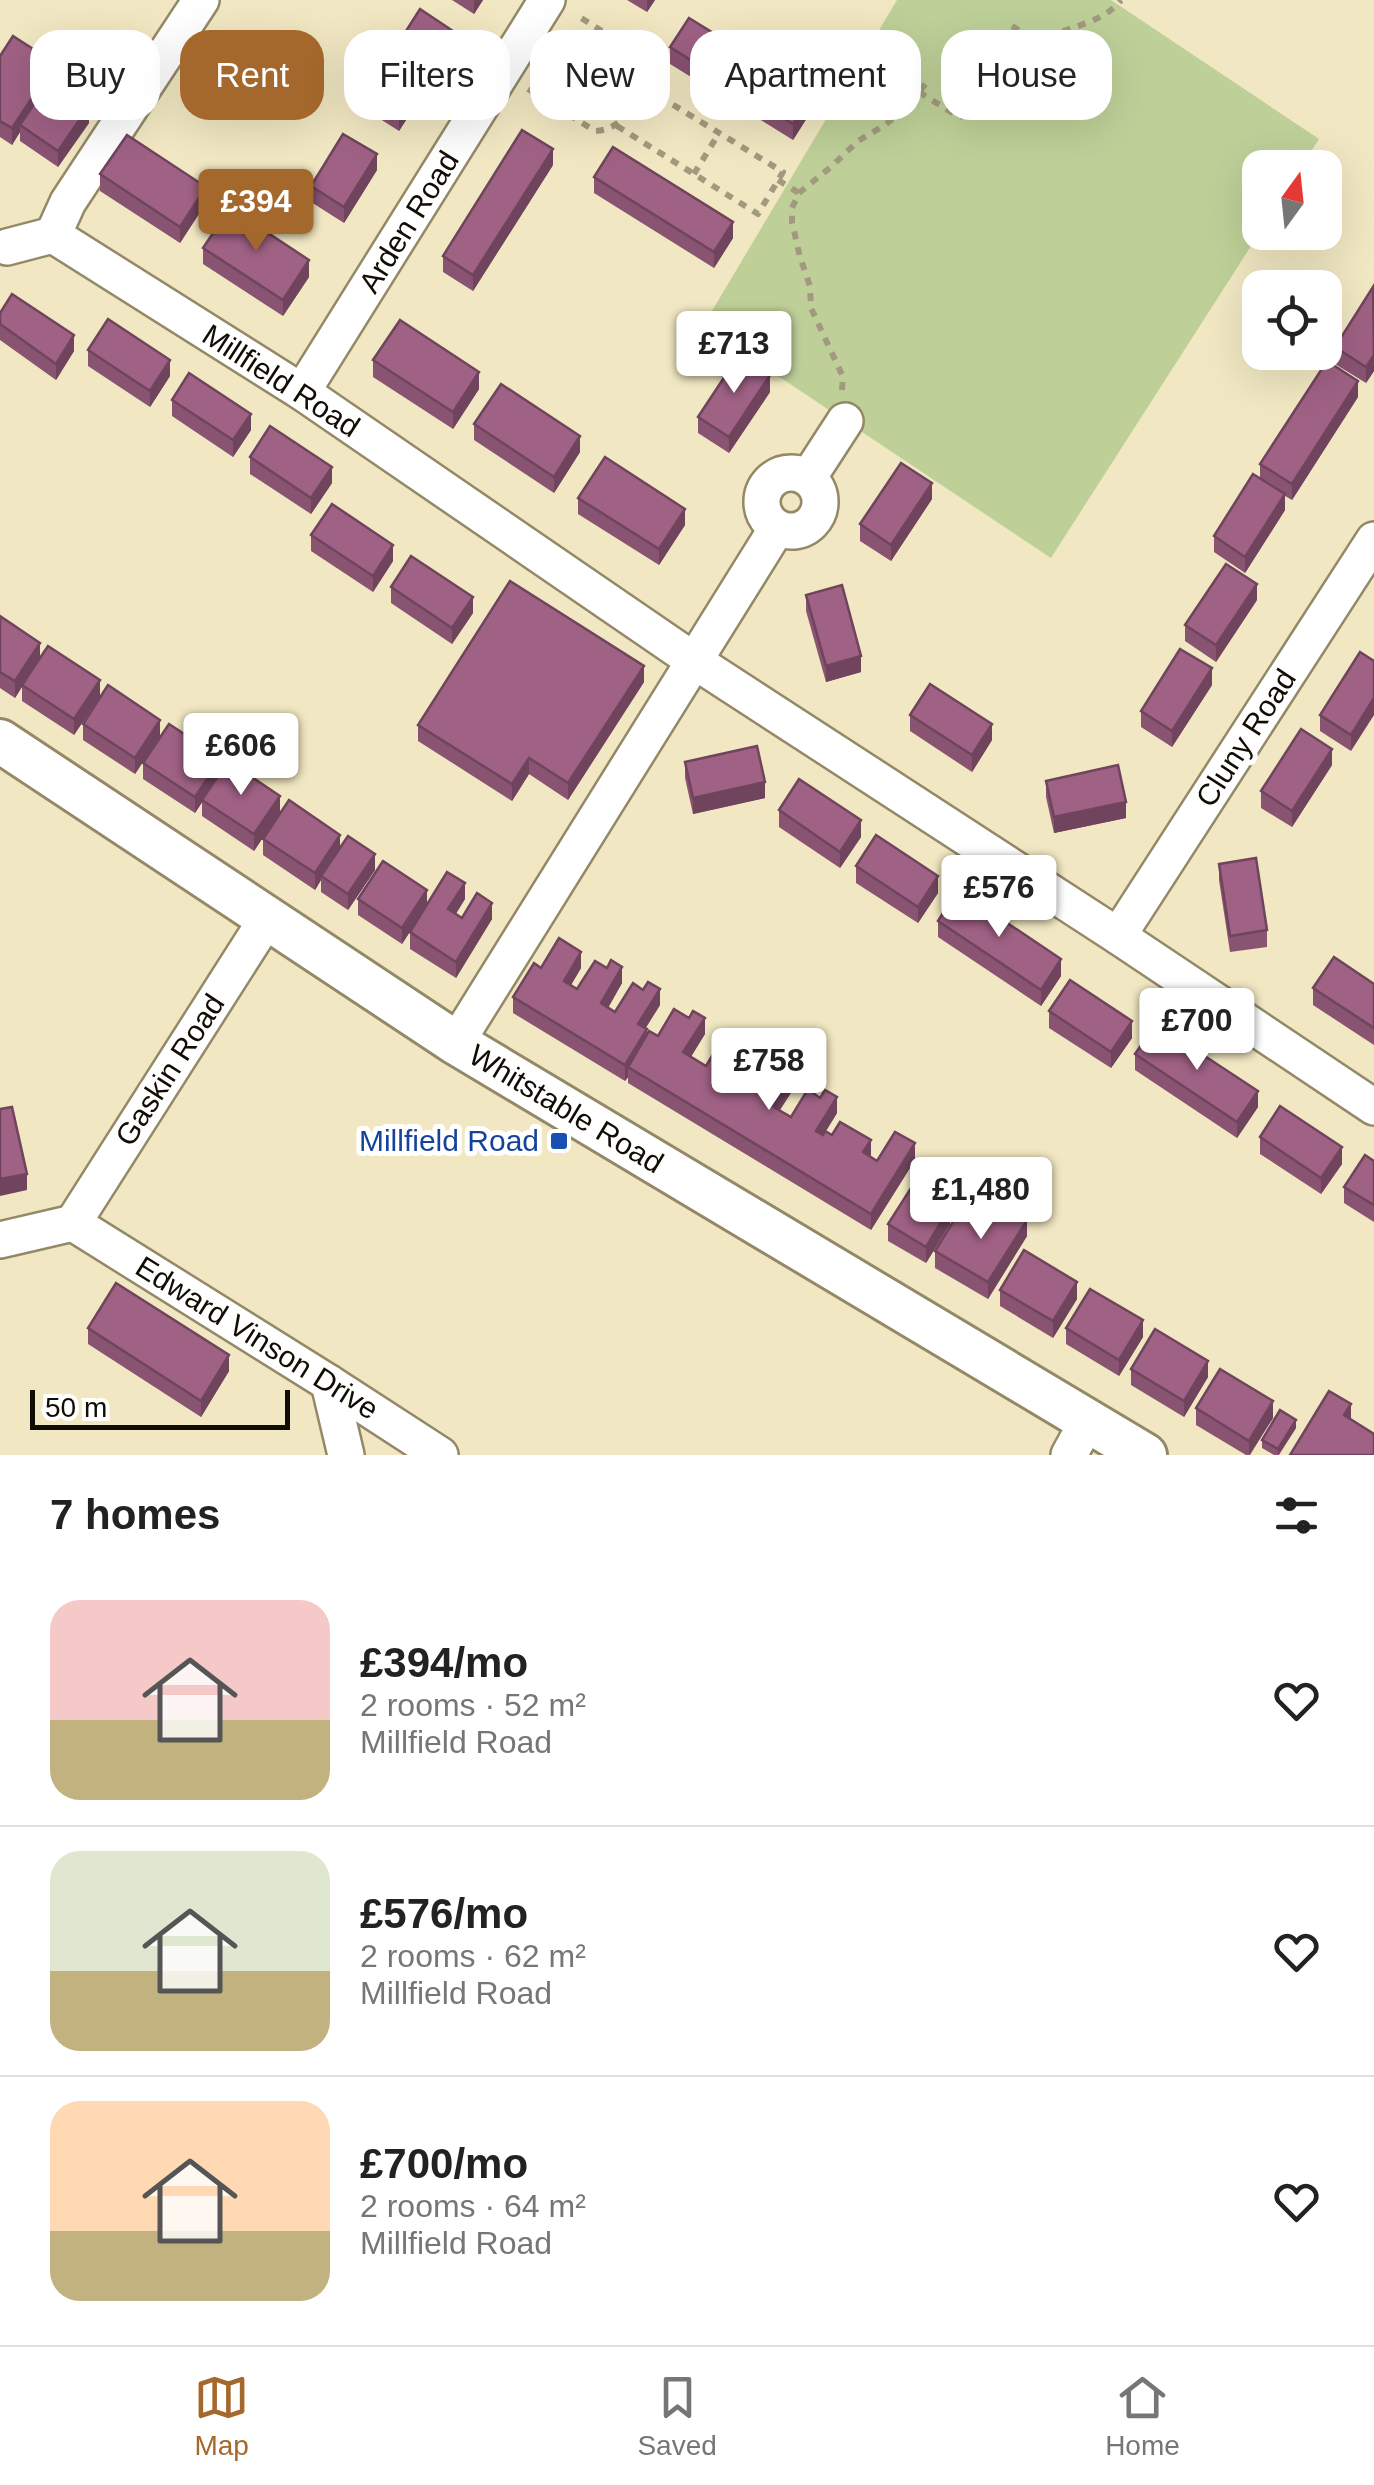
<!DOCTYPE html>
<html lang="en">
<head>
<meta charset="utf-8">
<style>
	body { margin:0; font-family:Helvetica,sans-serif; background:#f6f6f6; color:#222; height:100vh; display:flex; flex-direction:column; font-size:38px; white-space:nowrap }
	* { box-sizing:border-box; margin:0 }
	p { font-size:32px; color:#767676 }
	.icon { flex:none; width:55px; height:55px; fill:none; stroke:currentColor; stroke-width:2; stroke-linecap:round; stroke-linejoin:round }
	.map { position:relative; height:1455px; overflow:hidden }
	.drawer { display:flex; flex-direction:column; background:#fff; flex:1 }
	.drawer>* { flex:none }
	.guide { position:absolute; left:30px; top:30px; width:1315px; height:90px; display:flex; gap:20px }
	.needle { width:65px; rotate:15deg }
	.controls { position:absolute; left:1242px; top:150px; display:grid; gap:20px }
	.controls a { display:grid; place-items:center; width:100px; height:100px; border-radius:20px; background:#fff; box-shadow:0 10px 40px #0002; font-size:50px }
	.scale { position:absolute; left:30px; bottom:25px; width:260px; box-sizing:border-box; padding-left:10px; border:5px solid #110d03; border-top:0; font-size:28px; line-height:35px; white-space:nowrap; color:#110d03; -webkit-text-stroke:8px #fff; paint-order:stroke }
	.price { position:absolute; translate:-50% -85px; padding:0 22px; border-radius:10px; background:#fff; color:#222; font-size:32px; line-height:65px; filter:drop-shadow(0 2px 5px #0008) }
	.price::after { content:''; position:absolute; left:50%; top:60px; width:30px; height:22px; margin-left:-15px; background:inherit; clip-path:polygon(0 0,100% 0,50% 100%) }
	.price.current { background:#a4672c; color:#fff }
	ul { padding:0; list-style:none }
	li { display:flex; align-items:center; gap:30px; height:250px; padding:0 50px }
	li+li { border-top:2px solid #e0e0e0 }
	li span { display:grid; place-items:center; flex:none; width:280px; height:200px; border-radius:30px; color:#555 }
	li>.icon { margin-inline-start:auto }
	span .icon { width:120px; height:120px; fill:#fffc; stroke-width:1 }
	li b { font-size:42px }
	h2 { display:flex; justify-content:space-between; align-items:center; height:120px; padding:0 50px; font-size:42px }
	.tag { padding:0 35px; border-radius:30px; background:#fff; box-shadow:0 10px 40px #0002; font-size:35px; line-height:90px }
	.tag.current { background:#a4672c; color:#fff }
	.tab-bar { display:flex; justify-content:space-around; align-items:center; height:140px; border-top:2px solid #e0e0e0; background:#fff; font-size:28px; color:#767676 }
	.tab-bar a { display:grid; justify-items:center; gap:5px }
	.tab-bar .current { color:#a4672c }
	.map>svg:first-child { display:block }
</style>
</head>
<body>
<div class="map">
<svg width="1374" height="1455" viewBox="0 0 1374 1455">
	<rect width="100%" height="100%" fill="#f1e7c2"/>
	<path fill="#bed098" d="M897 0H1111L1319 139 1301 167 1260 168V232L1051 558 703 326Z"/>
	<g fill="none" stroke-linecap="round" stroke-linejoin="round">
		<defs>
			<g id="minor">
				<path d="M53 235 68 202 201 0"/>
				<path d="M7 247 53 235 302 392 693 660 1118 936 1374 1107"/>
				<path d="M302 392 547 0"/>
				<circle cx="791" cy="502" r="29"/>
				<path d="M808 478 845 421"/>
				<path d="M1118 936 1374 540"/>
				<path d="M456 1043 777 528"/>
				<path d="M73 1223 329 1383 440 1455"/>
				<path d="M73 1223 268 917"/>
				<path d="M0 1240 73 1223"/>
				<path d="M329 1383 346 1455"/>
				<path d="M1069 1455 1087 1422"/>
			</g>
			<path id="major" d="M0 741 456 1043 1145 1455"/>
		</defs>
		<use href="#minor" stroke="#938967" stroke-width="40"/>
		<use href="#major" stroke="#938967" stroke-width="48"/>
		<g stroke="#a29a7e" stroke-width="6" stroke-dasharray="8 8" stroke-linecap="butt">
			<path d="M1012 26 1038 42"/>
			<path d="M528 89 595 131C622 130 631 107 644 87L642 69 635 52 575 14"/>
			<path d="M919 92 959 117C986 109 1024 81 1040 58L1038 42C1065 26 1100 26 1121 0"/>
			<path d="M614 95 631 106"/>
			<path d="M617 126 758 214 783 172 644 87"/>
			<path d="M694 174 719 133"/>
			<path d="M778 180 799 193"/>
			<path d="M842 390 843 377 811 308 810 286 800 257 792 222V208L799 193 832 166 858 141 885 125 908 106 930 78"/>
		</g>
		<use href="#minor" stroke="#fff" stroke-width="35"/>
		<use href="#major" stroke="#fff" stroke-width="42"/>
	</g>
	<g fill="#895372">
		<path d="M452 0H483L474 14Z"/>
		<path d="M627 0H655L647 12Z"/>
		<path d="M453 47 399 131 366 110V94Z"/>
		<path d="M670 47 812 110 793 140 670 64Z"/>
		<path d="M0 56 55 79 53 82 89 123 58 167 20 141V132L12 145 0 137Z"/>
		<path d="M553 165 473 291 443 272V256Z"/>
		<path d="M377 170 344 223 311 202V186Z"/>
		<path d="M100 174 206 203 180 243 100 191Z"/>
		<path d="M594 177 733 238 714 268 594 193Z"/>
		<path d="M203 248 309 277 283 316 203 264Z"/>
		<path d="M1374 287V371L1366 383 1335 364V347Z"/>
		<path d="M0 313 74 351 56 380 0 340Z"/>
		<path d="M88 350 170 376 150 407 88 366Z"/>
		<path d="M373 360 479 389 453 429 373 377Z"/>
		<path d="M770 392 729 453 698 433V417Z"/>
		<path d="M1358 397 1292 500 1285 496V510L1245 573 1214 552V536L1260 479V464Z"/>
		<path d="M172 400 251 430 233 457 172 416Z"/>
		<path d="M474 424 580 452 554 493 474 440Z"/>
		<path d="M250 457 332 483 311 514 250 474Z"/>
		<path d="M578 498 685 525 659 565 578 514Z"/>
		<path d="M932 499 891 561 860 541V524Z"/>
		<path d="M311 535 393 561 373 592 311 551Z"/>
		<path d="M391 587 473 613 452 644 391 603Z"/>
		<path d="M806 595 861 672 826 682 806 611Z"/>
		<path d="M1257 600 1216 662 1185 641V625Z"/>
		<path d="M0 616 40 658 100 696 74 735 22 701V686L15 698 0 688Z"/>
		<path d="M1360 652 1351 751 1320 731V715Z"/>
		<path d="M644 682 568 800 529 774 512 801 418 741V725Z"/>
		<path d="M1212 685 1172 747 1141 727V711Z"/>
		<path d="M910 715 992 740 972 772 910 731Z"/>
		<path d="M83 724 160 736 135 774 83 740Z"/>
		<path d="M685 762 765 798 693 814 685 778Z"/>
		<path d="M143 763 221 772 280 812 254 851 202 816V802L195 813 143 779Z"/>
		<path d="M1332 765 1292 827 1261 808V791Z"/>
		<path d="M1046 781 1126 818 1054 833 1046 797Z"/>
		<path d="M779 810 861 837 840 868 779 827Z"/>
		<path d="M263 839 340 847 375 870 348 910 321 892V880L315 890 263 855Z"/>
		<path d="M1219 864 1267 930V947L1230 952 1219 880Z"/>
		<path d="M856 866 938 893 918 923 856 883Z"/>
		<path d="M358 899 427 905 465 899 456 914 462 918 492 919 456 978 410 949V932L417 920 402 944 358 915Z"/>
		<path d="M938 921 1061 976 1041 1006 938 937Z"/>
		<path d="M541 968H581L571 985 577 989 622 983 608 1008 615 1012 660 1005 645 1029 647 1035 705 1034 691 1057 706 1066 749 1061 735 1084 748 1091 794 1088 780 1110 791 1117 837 1113 826 1131 877 1161 915 1160 871 1230 628 1083V1077L625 1081 513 1013V997Z"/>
		<path d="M1374 984V1045L1313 1005V988Z"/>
		<path d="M1049 1011 1132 1038 1111 1068 1049 1028Z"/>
		<path d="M1135 1054 1258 1107 1237 1138 1135 1070Z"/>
		<path d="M1260 1137 1342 1164 1321 1194 1260 1154Z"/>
		<path d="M1374 1161V1222L1344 1203V1187Z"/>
		<path d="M888 1224H950L926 1263 888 1241Z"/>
		<path d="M986 1228 1027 1236 988 1299 935 1268V1251Z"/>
		<path d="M1000 1290 1077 1299 1053 1338 1000 1306Z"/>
		<path d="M88 1328 229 1371 201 1417 88 1344Z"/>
		<path d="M1066 1328 1143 1337 1119 1376 1066 1344Z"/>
		<path d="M1131 1369 1208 1377 1184 1417 1131 1385Z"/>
		<path d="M1196 1408 1273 1418 1250 1455H1246L1196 1425Z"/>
		<path d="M1296 1428 1279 1455H1274L1262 1448V1440Z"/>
	</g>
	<g fill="#6f445c">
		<path d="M474 0H483L474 14Z"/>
		<path d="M647 0H655L647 12Z"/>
		<path d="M453 31V47L399 131V115Z"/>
		<path d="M55 63V79L23 127 20 125V132L12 145V128Z"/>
		<path d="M812 94V110L793 140V124Z"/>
		<path d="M89 106V123L58 167V151Z"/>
		<path d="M553 149V165L473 291V275Z"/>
		<path d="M377 154V170L344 223V207Z"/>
		<path d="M206 187V203L180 243V227Z"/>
		<path d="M733 222V238L714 268V252Z"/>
		<path d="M309 260V277L283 316V300Z"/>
		<path d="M74 335V351L56 380V364Z"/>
		<path d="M1374 355V371L1366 383V367Z"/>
		<path d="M170 360V376L150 407V391Z"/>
		<path d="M479 372V389L453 429V412Z"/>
		<path d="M770 375V392L729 453V437Z"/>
		<path d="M1358 381V397L1292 500V484Z"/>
		<path d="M251 414V430L233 457V440Z"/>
		<path d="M580 436V452L554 493V477Z"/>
		<path d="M332 467V483L311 514V498Z"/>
		<path d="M932 483V499L891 561V545Z"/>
		<path d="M1285 494V510L1245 573V557Z"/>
		<path d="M685 509V525L659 565V549Z"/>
		<path d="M393 545V561L373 592V576Z"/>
		<path d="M1257 584V600L1216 662V645Z"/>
		<path d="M473 597V613L452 644V628Z"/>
		<path d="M40 643V659L15 698V681Z"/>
		<path d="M861 656V672L826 682V666Z"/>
		<path d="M644 666V682L568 800V783Z"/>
		<path d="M1212 668V685L1172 747V731Z"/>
		<path d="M100 680V696L74 735V719Z"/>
		<path d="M1374 698V715L1351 751V735Z"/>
		<path d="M160 720V736L135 774V758Z"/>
		<path d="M992 724V740L972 772V755Z"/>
		<path d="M1332 749V765L1292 827V811Z"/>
		<path d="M221 758V774L195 813V797Z"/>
		<path d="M529 758V774L512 801V784Z"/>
		<path d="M765 782V798L693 814V798Z"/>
		<path d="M280 796V812L254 851V834Z"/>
		<path d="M1126 802V818L1054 833V817Z"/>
		<path d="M861 820V837L840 868V852Z"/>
		<path d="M340 835V851L321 876V880L315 890V873Z"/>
		<path d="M375 854V870L348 910V894Z"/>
		<path d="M938 876V893L918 923V907Z"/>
		<path d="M465 883V899L448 925V909Z"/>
		<path d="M427 890V906L402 944V928Z"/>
		<path d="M492 903V919L456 978V962Z"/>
		<path d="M581 952V968L564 997V981Z"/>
		<path d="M1061 959V976L1041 1006V990Z"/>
		<path d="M622 967V983L601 1020V1003Z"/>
		<path d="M660 989V1005L638 1040V1024Z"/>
		<path d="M705 1018V1034L683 1069V1052Z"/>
		<path d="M1132 1021V1038L1111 1068V1052Z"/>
		<path d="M647 1029V1046L628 1067V1077L625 1081V1065Z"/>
		<path d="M749 1044V1061L728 1096V1079Z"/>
		<path d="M794 1071V1088L772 1122V1106Z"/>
		<path d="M1258 1091V1107L1237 1138V1122Z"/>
		<path d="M837 1097V1113L816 1147V1131Z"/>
		<path d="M871 1140V1156L863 1152Z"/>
		<path d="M915 1143V1160L871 1230V1214Z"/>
		<path d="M1342 1147V1164L1321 1194V1178Z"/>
		<path d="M27 1174V1190L0 1196V1179Z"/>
		<path d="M950 1207V1224L926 1263V1247Z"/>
		<path d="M1027 1220V1236L988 1299V1282Z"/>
		<path d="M1077 1282V1299L1053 1338V1321Z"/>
		<path d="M1143 1320V1337L1119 1376V1360Z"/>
		<path d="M229 1355V1371L201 1417V1401Z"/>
		<path d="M1208 1361V1377L1184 1417V1401Z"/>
		<path d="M1273 1401V1418L1249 1455V1441Z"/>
		<path d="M1351 1404V1420L1344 1415Z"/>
		<path d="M1296 1420V1428L1278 1455V1449Z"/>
	</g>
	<g fill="#9f6184" stroke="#6f445c" stroke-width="2.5">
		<path d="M420 9 453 31 399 115 366 94Z"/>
		<path d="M689 18 812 94 793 124 670 47Z"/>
		<path d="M13 36 55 63 12 128 0 121V56Z"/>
		<path d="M50 80 89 106 58 151 20 125Z"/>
		<path d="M522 130 553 149 473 275 443 256Z"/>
		<path d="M343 134 377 154 344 207 311 186Z"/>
		<path d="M127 135 206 187 180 227 100 174Z"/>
		<path d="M613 147 733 222 714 252 594 177Z"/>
		<path d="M230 208 309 260 283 300 203 248Z"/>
		<path d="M1373 287 1374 355 1366 367 1335 347Z"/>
		<path d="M12 294 74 335 56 364 0 324V313Z"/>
		<path d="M108 319 170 360 150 391 88 350Z"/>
		<path d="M400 320 479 372 453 412 373 360Z"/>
		<path d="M739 355 770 375 729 437 698 417Z"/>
		<path d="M1327 361 1358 381 1292 484 1260 464Z"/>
		<path d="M189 373 251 414 233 440 172 400Z"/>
		<path d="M501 384 580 436 554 477 474 424Z"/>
		<path d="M270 426 332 467 311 498 250 457Z"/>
		<path d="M605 457 685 509 659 549 578 498Z"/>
		<path d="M901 463 932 483 891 545 860 524Z"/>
		<path d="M1253 474 1285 494 1245 557 1214 536Z"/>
		<path d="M332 504 393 545 373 576 311 535Z"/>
		<path d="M411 556 473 597 452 628 391 587Z"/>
		<path d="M1226 564 1257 584 1216 645 1185 625Z"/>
		<path d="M510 581 644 666 568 783 529 758 512 784 418 725Z"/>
		<path d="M842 585 861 656 826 666 806 595Z"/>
		<path d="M0 616 40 643 15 681 0 672Z"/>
		<path d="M48 646 100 680 74 719 22 685Z"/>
		<path d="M1180 649 1212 668 1172 731 1141 711Z"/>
		<path d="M1360 652 1374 661V698L1351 735 1320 715Z"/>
		<path d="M930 684 992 724 972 755 910 715Z"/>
		<path d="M108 685 160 720 135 758 83 724Z"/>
		<path d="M169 724 221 758 195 797 143 763Z"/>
		<path d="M1301 729 1332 749 1292 811 1261 791Z"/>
		<path d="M757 746 765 782 693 798 685 762Z"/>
		<path d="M228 761 280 796 254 834 202 800Z"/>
		<path d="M1118 765 1126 802 1054 817 1046 781Z"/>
		<path d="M799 779 861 820 840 852 779 810Z"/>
		<path d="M289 800 340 835 315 873 263 839Z"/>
		<path d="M876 835 938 876 918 907 856 866Z"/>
		<path d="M348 836 375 854 348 894 321 876Z"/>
		<path d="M1256 858 1267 930 1230 936 1219 864Z"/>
		<path d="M383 861 427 890 402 928 358 899Z"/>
		<path d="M447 872 465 883 448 909 462 918 477 893 492 903 456 962 410 932Z"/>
		<path d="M958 890 1061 959 1041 990 938 921Z"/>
		<path d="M559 938 581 952 564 981 577 989 595 961 607 968 611 960 622 967 601 1003 615 1012 633 983 643 990 648 982 660 989 638 1024 647 1029 625 1065 513 997 534 963 541 968Z"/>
		<path d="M1334 957 1374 984V1028L1313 988Z"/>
		<path d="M1070 980 1132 1021 1111 1052 1049 1011Z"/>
		<path d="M674 1009 689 1018 693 1011 705 1018 683 1052 706 1066 723 1038 733 1044 737 1037 749 1044 728 1079 748 1091 764 1064 777 1072 782 1065 794 1071 772 1106 791 1117 808 1089 820 1098 825 1090 837 1097 816 1131 823 1135 825 1131 832 1135 840 1122 871 1140 863 1152 877 1161 895 1132 915 1143 871 1214 628 1067 649 1031 658 1036Z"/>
		<path d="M1156 1024 1258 1091 1237 1122 1135 1054Z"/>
		<path d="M1280 1106 1342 1147 1321 1178 1260 1137Z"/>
		<path d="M12 1107 27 1174 0 1179V1109Z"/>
		<path d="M1365 1155 1374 1161V1205L1344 1187Z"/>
		<path d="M913 1185 950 1207 926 1247 888 1224Z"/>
		<path d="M1001 1204 1027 1220 988 1282 935 1251 959 1212 986 1228Z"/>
		<path d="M1024 1250 1077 1282 1053 1321 1000 1290Z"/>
		<path d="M116 1283 229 1355 201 1401 88 1328Z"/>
		<path d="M1090 1289 1143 1320 1119 1360 1066 1328Z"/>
		<path d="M1155 1329 1208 1361 1184 1401 1131 1369Z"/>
		<path d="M1220 1369 1273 1401 1249 1441 1196 1408Z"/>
		<path d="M1329 1391 1351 1404 1344 1415 1374 1434V1455H1290Z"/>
		<path d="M1280 1410 1296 1420 1278 1449 1262 1440Z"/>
	</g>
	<rect fill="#1a4fb4" stroke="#fff" stroke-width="4" x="549" y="1131" width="20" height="20" rx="5"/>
	<g text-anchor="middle" stroke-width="10" stroke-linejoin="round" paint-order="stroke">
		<g font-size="30" fill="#110d03" stroke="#fff">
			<text transform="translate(409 222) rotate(-58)" y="10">Arden Road</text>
			<text transform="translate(281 381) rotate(33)" y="10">Millfield Road</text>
			<text transform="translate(1246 738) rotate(-57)" y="10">Cluny Road</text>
			<text transform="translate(170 1070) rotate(-57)" y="10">Gaskin Road</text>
			<text transform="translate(566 1109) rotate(31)" y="10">Whitstable Road</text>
			<text transform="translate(257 1338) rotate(32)" y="10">Edward Vinson Drive</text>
		</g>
		<g font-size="30" fill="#164399" stroke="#fff" text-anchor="end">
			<text x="539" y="1151">Millfield Road</text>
		</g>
	</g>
</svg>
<div class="controls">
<a><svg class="needle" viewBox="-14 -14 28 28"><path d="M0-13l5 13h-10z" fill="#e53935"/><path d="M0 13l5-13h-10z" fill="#767676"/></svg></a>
<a><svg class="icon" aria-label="locate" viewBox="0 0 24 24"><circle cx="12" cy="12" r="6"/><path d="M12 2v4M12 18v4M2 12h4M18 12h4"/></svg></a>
</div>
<div class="scale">50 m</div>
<b class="price current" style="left:256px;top:254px">£394</b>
<b class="price" style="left:734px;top:396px">£713</b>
<b class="price" style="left:241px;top:798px">£606</b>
<b class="price" style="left:999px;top:940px">£576</b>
<b class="price" style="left:1197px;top:1073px">£700</b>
<b class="price" style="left:769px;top:1113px">£758</b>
<b class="price" style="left:981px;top:1242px">£1,480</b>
<div class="guide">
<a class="tag">Buy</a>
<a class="tag current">Rent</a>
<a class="tag">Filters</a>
<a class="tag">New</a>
<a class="tag">Apartment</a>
<a class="tag">House</a>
</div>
</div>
<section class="drawer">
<h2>7 homes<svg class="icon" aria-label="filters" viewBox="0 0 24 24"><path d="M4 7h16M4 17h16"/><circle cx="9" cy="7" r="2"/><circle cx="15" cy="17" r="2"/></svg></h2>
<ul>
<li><span style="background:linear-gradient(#f6c9c9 60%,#c2b280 0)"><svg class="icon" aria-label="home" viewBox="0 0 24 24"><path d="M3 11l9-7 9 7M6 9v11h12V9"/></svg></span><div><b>£394/mo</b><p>2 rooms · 52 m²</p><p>Millfield Road</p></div><svg class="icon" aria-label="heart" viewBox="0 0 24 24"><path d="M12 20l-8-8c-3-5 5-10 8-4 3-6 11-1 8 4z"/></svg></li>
<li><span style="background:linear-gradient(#dfe7d0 60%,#c2b280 0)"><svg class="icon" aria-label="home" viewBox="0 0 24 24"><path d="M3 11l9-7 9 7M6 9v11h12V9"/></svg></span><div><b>£576/mo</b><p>2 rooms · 62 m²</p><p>Millfield Road</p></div><svg class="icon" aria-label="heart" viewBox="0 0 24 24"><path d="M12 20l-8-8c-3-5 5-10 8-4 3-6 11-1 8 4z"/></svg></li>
<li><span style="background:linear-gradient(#ffd9b3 65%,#c2b280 0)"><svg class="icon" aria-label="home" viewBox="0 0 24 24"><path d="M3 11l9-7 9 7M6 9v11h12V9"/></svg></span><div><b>£700/mo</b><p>2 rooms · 64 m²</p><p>Millfield Road</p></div><svg class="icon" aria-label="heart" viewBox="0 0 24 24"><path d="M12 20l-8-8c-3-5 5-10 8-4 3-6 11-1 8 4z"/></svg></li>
</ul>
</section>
<nav class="tab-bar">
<a class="current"><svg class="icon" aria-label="map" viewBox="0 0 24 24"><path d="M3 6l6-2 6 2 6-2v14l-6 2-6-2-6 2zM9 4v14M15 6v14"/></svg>Map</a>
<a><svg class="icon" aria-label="saved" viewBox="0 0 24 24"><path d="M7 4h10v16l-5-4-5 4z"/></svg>Saved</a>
<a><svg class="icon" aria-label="home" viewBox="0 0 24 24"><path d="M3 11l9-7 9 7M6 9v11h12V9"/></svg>Home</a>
</nav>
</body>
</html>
